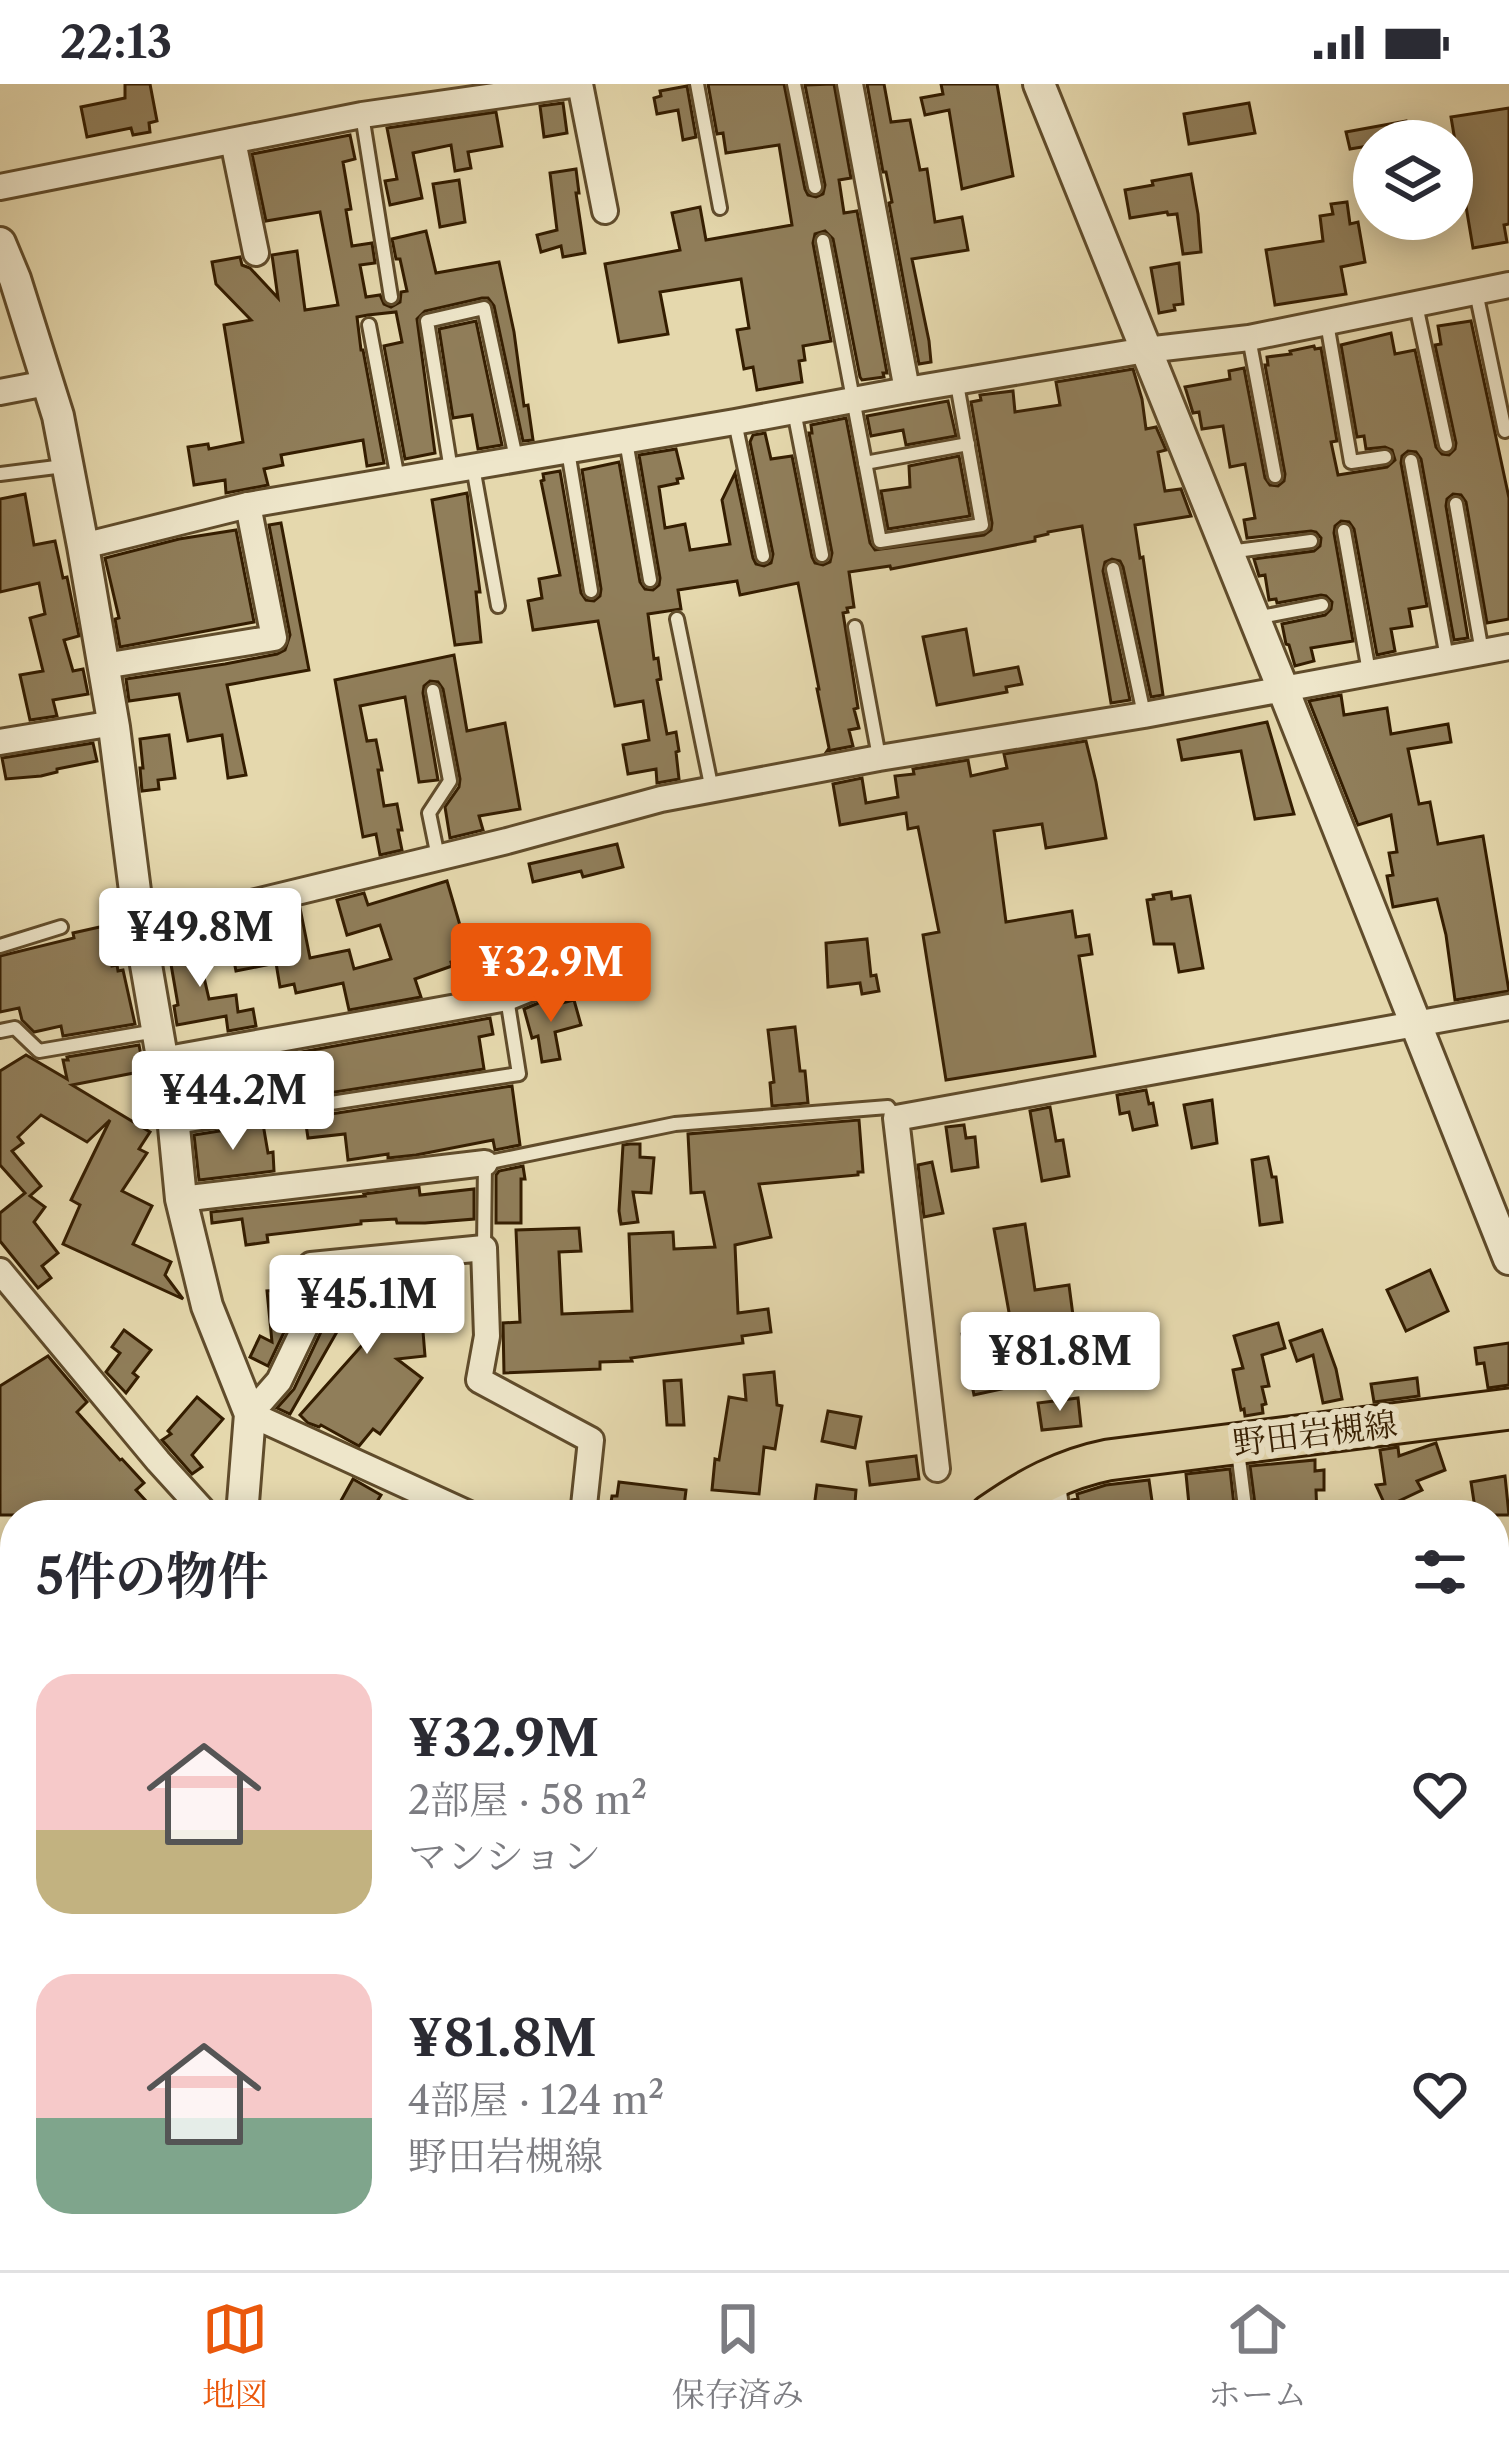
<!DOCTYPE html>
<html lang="ja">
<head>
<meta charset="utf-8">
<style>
	body { margin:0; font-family:"Libre Caslon Text","Noto Serif JP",serif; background:#f7f7f7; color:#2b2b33; height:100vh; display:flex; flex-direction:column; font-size:45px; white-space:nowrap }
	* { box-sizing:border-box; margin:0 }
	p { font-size:39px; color:#7c7c81 }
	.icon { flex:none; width:66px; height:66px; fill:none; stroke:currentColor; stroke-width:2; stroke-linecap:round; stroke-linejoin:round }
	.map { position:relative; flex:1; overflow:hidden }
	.sheet { position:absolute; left:0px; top:1416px; width:1509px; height:771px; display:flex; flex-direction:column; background:#fff; border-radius:48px 48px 0 0; box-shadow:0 6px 30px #0003 }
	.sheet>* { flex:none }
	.buttons { position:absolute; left:1353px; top:36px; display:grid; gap:24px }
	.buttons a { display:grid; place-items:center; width:120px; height:120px; border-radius:50%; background:#fff; box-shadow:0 6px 30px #0003; font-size:60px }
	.price { position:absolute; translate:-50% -102px; padding:0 27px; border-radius:12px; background:#fff; color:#222; font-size:39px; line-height:78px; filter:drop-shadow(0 3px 6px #0008) }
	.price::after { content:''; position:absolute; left:50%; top:72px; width:36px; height:27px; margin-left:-18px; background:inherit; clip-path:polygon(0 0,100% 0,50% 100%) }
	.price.current { background:#ea580c; color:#fff }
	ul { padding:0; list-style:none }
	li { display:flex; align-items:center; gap:36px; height:300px; padding:0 36px }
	li span { display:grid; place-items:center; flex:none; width:336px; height:240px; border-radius:36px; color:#555 }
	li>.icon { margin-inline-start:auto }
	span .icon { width:144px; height:144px; fill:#fffc; stroke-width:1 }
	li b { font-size:51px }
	h2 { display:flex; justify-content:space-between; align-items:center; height:144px; padding:0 36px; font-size:51px }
	.status { display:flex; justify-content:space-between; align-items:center; height:84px; padding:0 60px; background:#fff; direction:ltr }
	.status svg { height:33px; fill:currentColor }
	.dock { display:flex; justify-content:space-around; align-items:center; height:168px; border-top:3px solid #e1e1e2; background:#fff; font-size:33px; color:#7c7c81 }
	.dock a { display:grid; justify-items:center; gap:6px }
	.dock .current { color:#ea580c }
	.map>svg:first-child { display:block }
</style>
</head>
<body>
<div class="status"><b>22:13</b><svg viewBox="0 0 49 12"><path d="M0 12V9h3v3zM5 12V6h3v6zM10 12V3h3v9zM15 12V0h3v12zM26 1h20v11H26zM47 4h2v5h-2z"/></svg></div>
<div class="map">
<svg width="1509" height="2186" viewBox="0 0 1509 2186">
	<rect width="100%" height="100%" fill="#e5d8ad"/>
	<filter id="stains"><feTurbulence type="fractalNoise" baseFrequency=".00167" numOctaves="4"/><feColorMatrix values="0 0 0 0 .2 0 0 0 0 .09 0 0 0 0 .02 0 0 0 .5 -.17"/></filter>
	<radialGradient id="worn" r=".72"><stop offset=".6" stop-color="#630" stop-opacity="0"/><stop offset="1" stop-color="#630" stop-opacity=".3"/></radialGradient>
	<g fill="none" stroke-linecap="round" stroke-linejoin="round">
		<g stroke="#7a6744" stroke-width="6">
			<path d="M0 1488 15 1503"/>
			<path d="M748 2172 765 2186"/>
		</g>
	</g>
	<g fill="#907e5a" stroke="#341d00" stroke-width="3">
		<path d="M125 0H150L157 37 149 39 150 48 133 51 131 44 87 53 81 23 125 14Z"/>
		<path d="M708 0H784L805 105 808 111 816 113 823 110 825 101 805 1 834 0 851 94 839 96 844 129 857 127 887 289H883L884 293 862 296 860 293 833 155 825 147 815 150 813 159 831 257 803 262 805 276 799 277 802 298 757 306 753 283 744 285 737 246 749 244 741 195 660 208 668 250 619 258 605 180 680 166 672 129 700 123 706 156 792 141 779 61 726 69 723 49 717 50Z"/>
		<path d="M867 0H884L891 38 910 36 920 86 927 85 935 138 962 133 968 166 912 175 929 257 931 278 919 280 889 119 892 118 886 88H883Z"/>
		<path d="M941 0H997L1013 92 962 105 949 26 925 31 921 14 943 10Z"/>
		<path d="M687 2 696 53 683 56 678 26 657 30 654 14 661 12 660 7Z"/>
		<path d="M563 19 567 49 544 53 540 22Z"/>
		<path d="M1249 19 1255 49 1189 60 1184 30Z"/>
		<path d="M1509 24V140L1504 141 1507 158 1473 164 1451 33Z"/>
		<path d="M496 28 502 62 468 68 471 84 455 87 451 61 413 69 422 114 390 121 385 97 397 95 387 44Z"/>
		<path d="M1406 37 1408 55 1374 57V61L1350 65 1346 48Z"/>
		<path d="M350 51 355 75 343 78 351 125 346 126 352 162 372 159 375 179 360 181 366 213 380 211 384 220 391 223 400 218 401 208 407 207 400 175H396L392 155 426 147 436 189 499 178 514 248 524 322 528 321 533 356 523 357 494 222 488 214H482L425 227 417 235 435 369 405 375 384 262 402 258 396 228 368 231 357 233 361 266H363L384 379 367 382 363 356 281 371 283 381 264 385 268 401 226 409 225 396 194 401 188 363 208 360 209 365 243 358 224 241 251 236 216 200 212 178 240 173 242 181 250 184 278 214 272 171 297 167 305 226 338 221 320 128 266 137 252 70Z"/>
		<path d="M576 85 579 109H576L585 169 563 173 561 162 541 168 537 151 557 146 550 89Z"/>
		<path d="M1191 90 1198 130 1201 168 1183 170 1177 130 1168 131 1167 128 1130 134 1125 106 1153 101 1152 97Z"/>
		<path d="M459 96 465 138 440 143 433 100Z"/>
		<path d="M1347 118 1350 140 1358 138 1365 178 1341 183 1346 210 1275 221 1266 166 1323 157 1320 132 1333 130 1331 120Z"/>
		<path d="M1179 179 1183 220 1174 221 1175 226 1159 229 1151 184Z"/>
		<path d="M476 237 502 361 478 365 472 331 453 334 439 245Z"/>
		<path d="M1471 237 1509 414V535L1487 539 1466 418 1461 411 1453 410 1447 415 1446 422 1468 554 1454 556 1421 375 1416 368 1408 367 1402 372 1401 379 1427 522 1409 525 1412 542 1391 545 1395 567 1377 571 1354 445 1349 438 1341 437 1335 442 1334 449 1353 557 1311 564 1314 577 1295 582 1289 561 1286 560 1282 540 1325 531 1331 525 1332 518 1326 512 1321 511 1277 519 1276 515 1269 516 1265 491 1259 492 1254 475 1314 467 1320 462 1321 454 1316 448 1311 447 1247 454 1244 436 1255 434 1245 380 1230 383 1223 342 1202 345 1199 328 1193 329 1185 303 1230 295 1229 287 1244 284 1265 394 1270 401 1278 402 1284 397 1285 390 1265 281H1268L1267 273 1291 270 1290 267 1314 262 1315 265 1321 264 1337 357 1331 358 1338 391 1387 383 1395 376 1392 366 1385 363 1366 365 1364 352 1357 353 1341 261 1391 249 1395 270 1415 266 1436 363 1442 370 1449 371 1455 365 1456 359 1435 261 1441 260 1438 242Z"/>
		<path d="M1133 285 1142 315 1146 345 1156 343 1166 366 1158 368 1165 407 1181 405 1191 432 1135 441 1140 474 1143 473 1163 611 1151 613 1123 483 1120 477 1112 475 1105 478 1103 487 1130 616 1111 619 1082 442 1048 448V450L1035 453V457L990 466 891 485 890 482 849 488 854 523 847 524 848 528 843 529 858 624 854 625 859 644 849 646 853 662 827 667 829 664 817 605H819L798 499 740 511 737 497 678 506 681 525 648 530 654 575 658 574 661 595 657 596 667 650 676 648 679 667 676 668 679 695 657 699 656 685 628 690 623 661 649 656 643 617 615 622 598 537 533 546 528 517 542 514 539 495 560 491 541 397 544 396 543 390 560 387 581 509 586 516 594 517 600 512 601 505 582 386 619 378 640 498 645 505 653 506 659 501 660 494 639 371 676 365 683 394 677 395 678 399 659 403 665 444 685 440 690 466 730 460 722 416 735 389 753 474 756 480 764 482 771 479 773 470 750 358 753 351 765 349 771 375 792 372 812 473 815 479 823 481 830 478 832 469 809 349H812L811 341 846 334 870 459 875 466 984 451 991 446 992 439 971 318 981 316 980 311 1013 307 1015 328 1060 321 1056 298Z"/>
		<path d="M948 317 956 352 906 361 903 346 871 352 867 332Z"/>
		<path d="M959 372 970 432 888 445 881 407 910 403 909 382Z"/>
		<path d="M467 409 480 508H476L481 558 455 561 432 416Z"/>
		<path d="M25 410 34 461 55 457 63 494 67 493 79 552 64 556 73 587 83 585 88 610 53 616 57 632 30 636 20 591 43 587 30 534 45 530 39 499 0 508V415Z"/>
		<path d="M281 439 309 586 227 601 246 691 228 694 222 651 188 657 179 610 129 617 126 595 225 580 277 570 285 566 290 551 269 441Z"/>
		<path d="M236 446 254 538 120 563 115 535 119 534 105 474 179 455Z"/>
		<path d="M966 545 974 591 1018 583 1022 600 1006 603 1007 608 937 621 923 553Z"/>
		<path d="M454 571 467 647 505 639 520 725 479 732 483 746 450 754 445 723 459 703 460 695 443 605 438 598 430 597 424 602 423 609 438 696 419 698 405 613 360 622 367 657 376 656 382 686H378L384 722 397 720 402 746H398L402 766 380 771 376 750 363 753 335 596Z"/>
		<path d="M1341 611 1344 631 1387 624 1391 650 1448 640 1451 658 1408 665 1419 720 1430 718 1438 760 1483 752 1509 907 1455 916 1446 851 1437 815 1393 823 1387 792 1393 791 1389 769 1397 768 1391 731 1358 741 1309 617Z"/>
		<path d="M1267 638 1294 730 1255 735 1241 667 1182 676 1178 656Z"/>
		<path d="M169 651 175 694 158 696 159 705 142 707 140 684H143L140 655Z"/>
		<path d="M1086 657 1096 698 1106 754 1046 764 1042 740 994 747 1006 838 1072 827 1076 853 1089 851 1092 870 1079 872 1095 972 946 996 923 851 939 848 918 743 908 745 906 729 840 741 833 700 862 694 866 719 898 713 895 692 914 690 913 685 968 676 971 692 1007 684 1004 670Z"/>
		<path d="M93 659 97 677 57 685V688L41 692 6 695 2 674Z"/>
		<path d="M617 760 623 783 583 793 581 787 533 798 529 780Z"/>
		<path d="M447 797 469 872 451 878 452 882 415 895 421 913 349 926 343 899 296 909 294 900 280 903 276 879 236 887 227 842 300 824 310 874 349 866 354 885 391 875 380 841 347 851 337 816 364 809 368 821Z"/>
		<path d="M1171 808 1172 815 1190 812 1203 884 1179 888 1174 860H1154L1147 816 1154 815 1153 811Z"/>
		<path d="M104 842 112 882 117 881 118 887 123 886 135 940 63 952 61 942 34 948 22 936 19 924 0 928V872L74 854 73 849Z"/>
		<path d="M194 850 209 915 236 911 238 928 253 925 256 942 228 947 226 932 177 941 174 922 178 921 167 857Z"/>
		<path d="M867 855 871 892 876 891 879 907 862 910 860 899 828 903 826 859Z"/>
		<path d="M548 915 550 922 574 916 581 941 555 948 560 975 542 978 538 952 532 954 524 925Z"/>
		<path d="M490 934 493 950 479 953 484 985 192 1030 184 989Z"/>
		<path d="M795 943 800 987H805L808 1019 772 1022 770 999 774 998 768 946Z"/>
		<path d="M139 961 144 987 72 1001 150 1048 139 1065 147 1069 122 1107 152 1122 133 1160 171 1178 165 1191 183 1215 63 1160 80 1121 71 1116 110 1036 87 1058 41 1031 18 1053 23 1059 12 1067 41 1102 30 1112 45 1123 34 1138 58 1169 42 1182 51 1194 38 1204 0 1157V1129L25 1109 0 1081V987L26 971 67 995 63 976H68L67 973Z"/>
		<path d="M512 1002 520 1061 495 1066 493 1056 416 1071 388 1074V1070L348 1076 345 1050 308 1054 305 1034Z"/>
		<path d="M1146 1006 1149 1020 1153 1019 1157 1041 1133 1046 1129 1028 1120 1030 1117 1011Z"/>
		<path d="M1212 1016 1217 1059 1192 1064 1184 1021Z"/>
		<path d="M1050 1023 1056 1057 1063 1056 1069 1092 1042 1097 1030 1027Z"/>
		<path d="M859 1036 863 1088H858V1091L759 1100 771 1153 735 1161 738 1229 768 1225 771 1248 742 1252 743 1259 631 1274 632 1277 600 1278V1285L504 1289 503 1239 520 1238 516 1146 579 1144 581 1167 559 1168 562 1230 632 1227 629 1150 673 1148 674 1165 715 1163 704 1108 691 1109 688 1050Z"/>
		<path d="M263 1040 268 1069 273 1068 274 1087 199 1096 194 1051Z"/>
		<path d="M964 1041 966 1054 975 1053 978 1083 952 1087 946 1043Z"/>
		<path d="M630 1060H640V1073L654 1074 651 1109 633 1108 638 1138 621 1140 619 1127 623 1061Z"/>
		<path d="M1268 1073 1272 1093H1276L1282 1138 1260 1141 1252 1076Z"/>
		<path d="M932 1078 943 1129 924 1133 918 1081Z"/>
		<path d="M523 1082 525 1095H521V1139H496V1091L499 1087Z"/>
		<path d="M419 1103 420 1111 474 1105V1135L425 1139H397L396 1135 361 1137V1140L267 1151 268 1158 246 1161 242 1135 212 1139 211 1128 365 1112 364 1110Z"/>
		<path d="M1025 1140 1035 1206 1069 1201 1074 1239 1013 1248 1017 1276 1012 1277 1015 1302 974 1311 962 1250 1012 1245 994 1145Z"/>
		<path d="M1430 1186 1448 1227 1406 1247 1387 1206Z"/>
		<path d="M420 1187V1200L425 1199 427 1223H421L425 1272 397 1275 422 1294 380 1350 373 1345 359 1362 321 1341 319 1343 308 1339 300 1331 397 1222 350 1225 290 1330 277 1324 294 1305 329 1231V1196Z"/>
		<path d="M296 1205 297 1221 268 1282 250 1273 260 1252 272 1258 267 1207Z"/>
		<path d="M1278 1239 1285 1264 1262 1271 1269 1302 1262 1303 1266 1320 1262 1321 1263 1329 1245 1332 1244 1325 1241 1326 1233 1286 1243 1284 1234 1252Z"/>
		<path d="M124 1246 151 1266 133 1289 138 1293 126 1309 106 1288 120 1269 112 1263Z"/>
		<path d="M1322 1246 1336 1285 1342 1315 1323 1319 1313 1271 1297 1277 1290 1257Z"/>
		<path d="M1509 1259V1301L1488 1304 1484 1279 1477 1280 1475 1264Z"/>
		<path d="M48 1272 87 1318 77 1328 120 1376 122 1375 144 1399 136 1406 159 1431H0V1302Z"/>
		<path d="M774 1288 777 1321 782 1322 775 1365 764 1363 759 1410 712 1406 715 1375 719 1376 729 1313 746 1316 744 1291Z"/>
		<path d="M1417 1294 1419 1312 1374 1318 1371 1300Z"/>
		<path d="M681 1296 684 1341H667L664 1297Z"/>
		<path d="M197 1313 223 1335 192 1371 202 1383 192 1390 162 1356 171 1350 168 1347Z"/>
		<path d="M1078 1314 1081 1342 1042 1346 1038 1319Z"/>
		<path d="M828 1327 861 1333 855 1364 822 1357Z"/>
		<path d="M1436 1359 1445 1386 1417 1397 1422 1406 1386 1423 1376 1401 1385 1400 1380 1366 1398 1363 1399 1372Z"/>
		<path d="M916 1372 919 1395 870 1401 867 1378Z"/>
		<path d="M1315 1376V1387L1324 1386V1406H1316L1317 1431H1292V1426L1263 1430 1262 1427 1256 1428 1250 1382Z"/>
		<path d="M1230 1385 1235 1430 1190 1431 1186 1390Z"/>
		<path d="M1505 1392 1509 1431H1476L1471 1398Z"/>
		<path d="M353 1395 381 1411 369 1431H333Z"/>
		<path d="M1149 1396 1154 1431H1074L1072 1416 1078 1415 1077 1410 1106 1401Z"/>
		<path d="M619 1398 686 1406 683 1431H609L612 1412H617Z"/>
		<path d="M817 1401 856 1406 854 1431H813Z"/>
	</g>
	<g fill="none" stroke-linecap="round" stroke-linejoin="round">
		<defs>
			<g id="service">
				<path d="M697 0 720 124"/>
				<path d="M794 0 815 103"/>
				<path d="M362 31 391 213"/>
				<path d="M823 157 880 457 982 441 957 300"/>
				<path d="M1476 208 1505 347"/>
				<path d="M1416 221 1446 361"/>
				<path d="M1327 239 1351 378 1385 373"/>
				<path d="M369 241 398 395"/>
				<path d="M1249 254 1275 392"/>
				<path d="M794 327 822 471"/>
				<path d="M735 338 763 472"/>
				<path d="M626 357 650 496"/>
				<path d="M568 367 591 507"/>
				<path d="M1411 377 1447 574"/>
				<path d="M865 379 968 360"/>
				<path d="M473 383 498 522"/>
				<path d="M451 386 427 237 484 224 516 374"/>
				<path d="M0 390 64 382"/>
				<path d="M1456 420 1482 568"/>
				<path d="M1344 447 1369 588"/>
				<path d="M1229 468 1311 457"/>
				<path d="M1113 485 1144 630"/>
				<path d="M1256 534 1322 521"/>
				<path d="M677 535 712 706"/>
				<path d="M855 543 879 673"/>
				<path d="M433 607 450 697 429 729 438 773"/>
				<path d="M0 862 61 843"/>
				<path d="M0 947 15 944 39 967 156 947"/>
				<path d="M175 1043 519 990 507 914"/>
				<path d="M484 1163 485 1079 675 1040 888 1023 896 1034"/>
				<path d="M1238 1367 1246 1431"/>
				<path d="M363 2172 366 2186"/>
				<path d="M29 2186 32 2172"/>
			</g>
			<g id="minor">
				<path d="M580 0 605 127"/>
				<path d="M850 0 907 306"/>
				<path d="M233 57 256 169"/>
				<path d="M0 103 362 31 578 0"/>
				<path d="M0 308 47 299"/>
				<path d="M83 462 248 421 735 338 907 306 1146 266 1249 254 1509 201"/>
				<path d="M104 582 274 554 248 421"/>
				<path d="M0 658 114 639"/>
				<path d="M140 846 507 757 661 715 879 674 1144 631 1509 563"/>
				<path d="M162 976 507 914 617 869"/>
				<path d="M181 1115 485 1079"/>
				<path d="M0 1187 158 1377 207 1431"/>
				<path d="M937 1385 896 1034 1509 923"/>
				<path d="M1052 1392 1057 1431"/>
				<path d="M471 1431 250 1330 279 1297 314 1224 311 1181 484 1164 487 1252 479 1296 591 1356 583 1431"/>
				<path d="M1494 1551 1509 1549"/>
				<path d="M1494 1723 1509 1718"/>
				<path d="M0 2079H15"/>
				<path d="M183 2172V2186"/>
				<path d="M790 2172 808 2186"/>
				<path d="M1166 2172 1168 2186"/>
				<path d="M1460 2172 1464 2186"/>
				<path d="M492 2186 493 2172"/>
				<path d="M716 2186 727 2172"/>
			</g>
			<g id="tertiary">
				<path d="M1039 0 1283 605 1509 1175"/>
				<path d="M0 159 15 195 58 332 83 462 114 643 140 846 174 1043 181 1115 207 1222 250 1330 242 1431"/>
			</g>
			<g id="primary">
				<path d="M990 1431C1027 1405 1063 1385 1108 1376L1509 1325"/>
				<path d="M0 1844 15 1835"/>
			</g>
			<g id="trunk">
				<path d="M0 1601 15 1614"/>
				<path d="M677 2172 694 2186"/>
			</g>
		</defs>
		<use href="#service" stroke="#604c2b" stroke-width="18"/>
		<use href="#minor" stroke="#604c2b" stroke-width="30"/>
		<use href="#tertiary" stroke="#604c2b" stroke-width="36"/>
		<use href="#primary" stroke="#341d00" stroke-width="45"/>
		<use href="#trunk" stroke="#341d00" stroke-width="48"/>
		<path stroke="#341d00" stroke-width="4.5" stroke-dasharray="9 6" stroke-linecap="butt" d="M1494 1793 1509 1789"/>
		<use href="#service" stroke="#eee6ca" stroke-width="12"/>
		<use href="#minor" stroke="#eee6ca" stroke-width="24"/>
		<use href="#tertiary" stroke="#eee6ca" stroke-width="30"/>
		<use href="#primary" stroke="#e5d8ad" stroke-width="39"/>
		<use href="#trunk" stroke="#e5d8ad" stroke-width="42"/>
	</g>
	<g text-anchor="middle" stroke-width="12" stroke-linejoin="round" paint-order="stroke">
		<g font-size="33" fill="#341d00" stroke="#eee6ca">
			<text transform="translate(1315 1349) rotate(-7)" y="12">野田岩槻線</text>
		</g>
	</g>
	<rect width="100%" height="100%" filter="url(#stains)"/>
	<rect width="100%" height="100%" fill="url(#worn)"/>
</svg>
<div class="buttons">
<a><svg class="icon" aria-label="layers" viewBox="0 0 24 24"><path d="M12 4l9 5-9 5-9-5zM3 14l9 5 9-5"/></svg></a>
</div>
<b class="price" style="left:200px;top:906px">¥49.8M</b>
<b class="price current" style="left:551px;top:941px">¥32.9M</b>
<b class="price" style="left:233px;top:1069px">¥44.2M</b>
<b class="price" style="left:367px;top:1273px">¥45.1M</b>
<b class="price" style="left:1060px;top:1330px">¥81.8M</b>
<section class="sheet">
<h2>5件の物件<svg class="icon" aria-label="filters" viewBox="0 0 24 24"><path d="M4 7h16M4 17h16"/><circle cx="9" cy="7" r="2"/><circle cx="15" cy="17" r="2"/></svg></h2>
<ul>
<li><span style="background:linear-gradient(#f6c9c9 65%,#c2b280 0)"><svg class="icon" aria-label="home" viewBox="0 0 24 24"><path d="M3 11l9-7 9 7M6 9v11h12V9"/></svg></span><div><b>¥32.9M</b><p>2部屋 · 58 m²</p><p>マンション</p></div><svg class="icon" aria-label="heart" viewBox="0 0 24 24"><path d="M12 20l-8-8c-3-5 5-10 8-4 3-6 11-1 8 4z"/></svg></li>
<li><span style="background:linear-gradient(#f6c9c9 60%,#7fa58c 0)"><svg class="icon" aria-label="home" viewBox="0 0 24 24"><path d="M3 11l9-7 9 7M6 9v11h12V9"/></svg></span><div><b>¥81.8M</b><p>4部屋 · 124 m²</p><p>野田岩槻線</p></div><svg class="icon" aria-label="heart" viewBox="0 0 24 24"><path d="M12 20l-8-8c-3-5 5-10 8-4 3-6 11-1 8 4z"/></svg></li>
</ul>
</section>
</div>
<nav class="dock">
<a class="current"><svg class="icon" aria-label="map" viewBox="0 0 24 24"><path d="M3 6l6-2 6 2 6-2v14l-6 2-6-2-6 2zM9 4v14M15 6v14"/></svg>地図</a>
<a><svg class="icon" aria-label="saved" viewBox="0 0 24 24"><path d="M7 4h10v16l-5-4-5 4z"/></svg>保存済み</a>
<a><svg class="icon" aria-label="home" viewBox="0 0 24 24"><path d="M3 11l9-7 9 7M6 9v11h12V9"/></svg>ホーム</a>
</nav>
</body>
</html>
